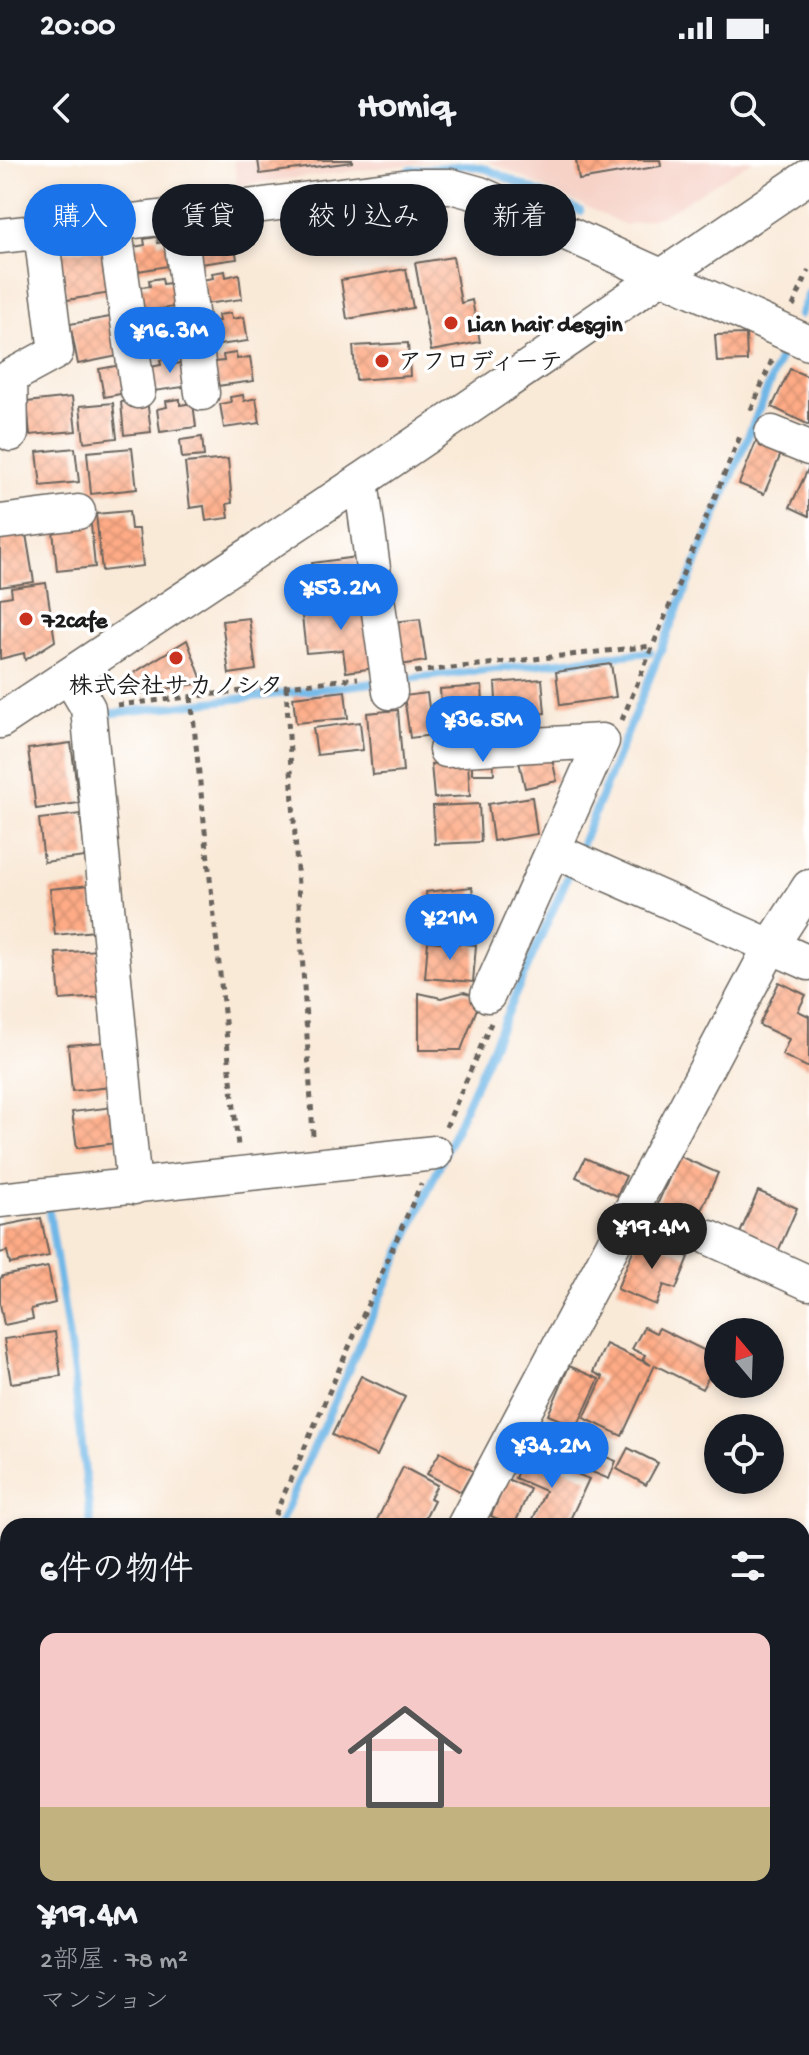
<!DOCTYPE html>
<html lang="ja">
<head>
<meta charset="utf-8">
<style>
	body { margin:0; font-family:"Gochi Hand","Klee One",sans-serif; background:#242831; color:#f1f3f6; height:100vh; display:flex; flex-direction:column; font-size:30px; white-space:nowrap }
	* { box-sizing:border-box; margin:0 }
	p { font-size:26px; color:#9ea1a6 }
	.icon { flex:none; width:44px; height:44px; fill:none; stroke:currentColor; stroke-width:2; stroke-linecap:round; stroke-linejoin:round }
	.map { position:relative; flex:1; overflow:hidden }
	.side { position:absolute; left:0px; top:1358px; width:810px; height:538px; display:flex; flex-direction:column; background:#171b24; border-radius:24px 24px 0 0; box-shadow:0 4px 12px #0003 }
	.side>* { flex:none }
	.hud { position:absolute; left:24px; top:24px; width:762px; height:72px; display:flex; gap:16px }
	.needle { width:52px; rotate:341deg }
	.buttons { position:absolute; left:704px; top:1158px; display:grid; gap:16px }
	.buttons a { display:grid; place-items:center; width:80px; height:80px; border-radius:50%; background:#171b24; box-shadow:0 4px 12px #0003; font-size:40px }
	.price { position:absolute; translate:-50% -68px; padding:0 18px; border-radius:28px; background:#1a73e8; color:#fff; font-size:26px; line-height:52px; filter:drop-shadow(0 2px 4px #0008) }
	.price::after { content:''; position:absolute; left:50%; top:48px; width:24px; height:18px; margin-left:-12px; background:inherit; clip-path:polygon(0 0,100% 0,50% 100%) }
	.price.on { background:#222; color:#fff }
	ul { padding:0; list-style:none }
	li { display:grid; align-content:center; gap:16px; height:424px; padding:0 40px }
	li+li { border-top:2px solid #363941 }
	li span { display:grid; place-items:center; height:248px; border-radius:16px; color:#555 }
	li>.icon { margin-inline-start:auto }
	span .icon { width:144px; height:144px; fill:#fffc; stroke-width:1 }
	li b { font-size:34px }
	h2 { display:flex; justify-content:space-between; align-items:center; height:96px; padding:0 40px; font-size:34px }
	.chip { padding:0 28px; border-radius:36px; background:#171b24; box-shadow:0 4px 12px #0003; font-size:28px; line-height:72px }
	.chip.on { background:#1a73e8; color:#fff }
	.status { display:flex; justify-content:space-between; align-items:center; height:56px; padding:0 40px; background:#171b24; direction:ltr }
	.status svg { height:22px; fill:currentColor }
	header { display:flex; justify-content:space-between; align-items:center; height:104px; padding:0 40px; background:#171b24; font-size:36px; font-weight:800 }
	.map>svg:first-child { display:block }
</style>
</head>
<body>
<div class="status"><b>20:00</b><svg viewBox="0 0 49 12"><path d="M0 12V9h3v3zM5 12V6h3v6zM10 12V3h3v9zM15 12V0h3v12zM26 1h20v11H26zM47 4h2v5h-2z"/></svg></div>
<header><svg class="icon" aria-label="back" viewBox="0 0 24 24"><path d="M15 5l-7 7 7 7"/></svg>Homiq<svg class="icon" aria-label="search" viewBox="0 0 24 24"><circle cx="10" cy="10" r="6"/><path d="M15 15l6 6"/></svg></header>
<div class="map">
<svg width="809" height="1895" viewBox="0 0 809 1895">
	<defs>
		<pattern id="building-cross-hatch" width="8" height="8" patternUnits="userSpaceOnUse" patternTransform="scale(2)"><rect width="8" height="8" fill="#feab86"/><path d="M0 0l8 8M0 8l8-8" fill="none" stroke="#d99373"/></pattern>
	</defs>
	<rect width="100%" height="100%" fill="#fff"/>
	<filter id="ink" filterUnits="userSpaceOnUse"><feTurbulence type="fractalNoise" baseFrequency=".0125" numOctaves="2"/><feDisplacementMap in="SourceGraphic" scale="16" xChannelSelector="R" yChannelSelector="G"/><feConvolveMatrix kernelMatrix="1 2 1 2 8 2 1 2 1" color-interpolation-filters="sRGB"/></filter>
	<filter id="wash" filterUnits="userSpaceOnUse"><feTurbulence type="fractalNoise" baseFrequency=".006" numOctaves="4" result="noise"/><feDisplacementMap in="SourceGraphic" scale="32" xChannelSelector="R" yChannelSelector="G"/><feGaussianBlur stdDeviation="1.8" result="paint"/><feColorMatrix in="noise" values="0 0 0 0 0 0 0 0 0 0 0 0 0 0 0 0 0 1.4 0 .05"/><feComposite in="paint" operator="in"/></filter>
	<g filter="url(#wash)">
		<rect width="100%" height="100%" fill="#f9e9d7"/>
		<g fill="#f6d1c6">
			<path d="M234 0H447L237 25Z"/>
			<path d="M486 0H754L662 56 625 65Z"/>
		</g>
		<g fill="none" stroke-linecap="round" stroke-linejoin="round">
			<g stroke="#6fb7e7" stroke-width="8">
				<path d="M410 10 466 5 487 9 580 51"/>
				<path d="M800 155 809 133"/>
				<path d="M396 520 650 492"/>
				<path d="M98 555 382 522"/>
				<path d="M579 691 784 188"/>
				<path d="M48 1045 73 1205 91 1366"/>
				<path d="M279 1366 572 707"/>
				<path d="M0 1533 8 1532"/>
			</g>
		</g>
		<g id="blocks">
			<g fill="url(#building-cross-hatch)">
				<path d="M258 0H352V2L260 14Z"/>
				<path d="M576 0H660L661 6 579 20Z"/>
				<path d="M410 39 419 88 393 93 384 44Z"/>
				<path d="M378 44 385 86 336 95 332 70 322 72 319 54Z"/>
				<path d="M220 71 221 77 233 75 237 99 200 104 197 80 207 79V73Z"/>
				<path d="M157 77 158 83 171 81 174 105 138 111 134 87 145 85 144 79Z"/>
				<path d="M104 87 111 133 67 140 60 93Z"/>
				<path d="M453 97 461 143 472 140 480 182 431 191 415 103Z"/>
				<path d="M406 109 413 148 347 159 341 120Z"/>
				<path d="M225 111 226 117 239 114 242 139 206 144 202 120 213 118 212 113Z"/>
				<path d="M162 118 163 124 176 122 180 146 143 152 140 127 150 126 149 120Z"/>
				<path d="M231 153 232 159 244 157 248 181 211 186 208 162 219 161 218 155Z"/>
				<path d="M116 156 123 195 78 204 70 164Z"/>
				<path d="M168 156 169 162 181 161 185 184 149 190 145 166 156 164 155 158Z"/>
				<path d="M746 174 747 201 717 202 715 175Z"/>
				<path d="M408 183 410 216 356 220 353 186Z"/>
				<path d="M236 193 237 199 250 197 254 221 217 226 214 202 224 201 223 195Z"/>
				<path d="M173 197 174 204 187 202 191 226 154 231 150 207 161 205 160 200Z"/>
				<path d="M121 205 126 233 104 237 99 209Z"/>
				<path d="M790 209 809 217V265L772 247Z"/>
				<path d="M243 235 244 241 256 238 260 263 224 268 220 244 231 242 230 237Z"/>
				<path d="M72 237 76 271 30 275 27 242Z"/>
				<path d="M147 239 151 272 124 275 121 242Z"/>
				<path d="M180 239V245L193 243 196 267 160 272 157 249 167 247 166 241Z"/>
				<path d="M113 243 117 278 84 282 80 246Z"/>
				<path d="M202 277 204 296 182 298 180 280Z"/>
				<path d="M758 277 784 287 764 334 739 324Z"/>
				<path d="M75 288 79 322 41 326 37 292Z"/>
				<path d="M132 288 137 329 91 334 87 292Z"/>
				<path d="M228 299 232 343 227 344 229 358 206 361 204 346 190 348 185 303Z"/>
				<path d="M809 307V356L790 347Z"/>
				<path d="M129 351 131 369H139L143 406 102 411 96 354Z"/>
				<path d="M91 365 95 407 57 411 53 370Z"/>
				<path d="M25 368 34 422 0 427V372Z"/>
				<path d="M356 397 360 421 316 427 312 403Z"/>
				<path d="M46 423 55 481 25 500 24 493 0 499V438L12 436 11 428Z"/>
				<path d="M367 440 375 508 346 512 343 490 306 493 301 447Z"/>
				<path d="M249 458 256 510 229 514 222 461Z"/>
				<path d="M420 459 426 501 400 505 394 462Z"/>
				<path d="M187 480 203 523 136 534 129 516Z"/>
				<path d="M611 504 616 537 560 545 556 512Z"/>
				<path d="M542 519 545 553 497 557 495 523Z"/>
				<path d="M482 526 484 559 442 562 440 529Z"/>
				<path d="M345 531 348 558 296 563 293 537Z"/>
				<path d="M427 533 433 575 410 578 404 536Z"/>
				<path d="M398 550 403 612 372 615 367 553Z"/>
				<path d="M360 562 363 590 317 595 313 568Z"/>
				<path d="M71 583 79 643 36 649 28 589Z"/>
				<path d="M550 590 557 621 525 628 518 597Z"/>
				<path d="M493 593 494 614H472V594Z"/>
				<path d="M468 602 470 636 434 638 431 604Z"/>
				<path d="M532 637 537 674 493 681 488 644Z"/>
				<path d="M479 644 481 682 435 684 433 646Z"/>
				<path d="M80 654 86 697 44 702 39 659Z"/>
				<path d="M90 725 95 771 55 775 50 729Z"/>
				<path d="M472 727 477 765 430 771 426 732Z"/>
				<path d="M428 781 476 785 473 822 425 818Z"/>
				<path d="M98 790 102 837 60 840 56 793Z"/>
				<path d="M779 822 806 835 798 851 809 856V908L782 895 789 879 759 865Z"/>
				<path d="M464 832 481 838 461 890H419V833L441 838Z"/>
				<path d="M106 882 111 927 72 931 68 885Z"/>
				<path d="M113 947 117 983 77 988 72 952Z"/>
				<path d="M679 996 718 1013 696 1062 657 1045Z"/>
				<path d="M585 998 626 1016 617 1036 576 1017Z"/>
				<path d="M758 1031 797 1048 777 1094 738 1078Z"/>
				<path d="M650 1050 666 1056 661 1070 645 1063Z"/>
				<path d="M669 1056 691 1064 685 1079 664 1071Z"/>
				<path d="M41 1058 49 1096 10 1104 7 1091 0 1093V1066Z"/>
				<path d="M639 1076 689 1097 676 1129 664 1125 656 1145 617 1129Z"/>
				<path d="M48 1107 55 1143 31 1149 33 1159 4 1165 0 1144V1119L3 1116Z"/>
				<path d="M644 1167 656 1173 659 1168 718 1197V1223L708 1218 702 1229 655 1205 622 1276 584 1258 603 1217 593 1212 606 1184 651 1205 643 1199 645 1195 632 1189Z"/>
				<path d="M55 1172 61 1216 11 1223 4 1179Z"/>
				<path d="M569 1206 599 1219 577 1267 548 1255Z"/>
				<path d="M361 1216 405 1237 377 1296 332 1275Z"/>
				<path d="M720 1224H744L739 1234Z"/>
				<path d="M537 1259 564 1271 558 1284 548 1280 541 1296 523 1289Z"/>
				<path d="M563 1279 616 1301 609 1319 555 1297Z"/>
				<path d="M628 1288 658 1303 646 1325 617 1309Z"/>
				<path d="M440 1292 473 1311 461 1332 427 1314Z"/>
				<path d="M526 1292 589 1319 567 1366H530L545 1331 515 1318Z"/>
				<path d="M403 1307 437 1325 430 1338 434 1340 421 1366H385L376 1362Z"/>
				<path d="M507 1319 530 1329 514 1366 491 1356Z"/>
				<path d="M0 1746 8 1750V1792L0 1788Z"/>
				<path d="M809 1765V1824L802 1820V1778Z"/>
				<path d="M2 1801 8 1805V1834L0 1848Z"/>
			</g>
		</g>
	</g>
	<g filter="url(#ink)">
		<use href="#blocks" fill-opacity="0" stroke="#69645d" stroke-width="2"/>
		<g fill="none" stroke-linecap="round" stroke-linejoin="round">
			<defs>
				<g id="minor">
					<path d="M178 56 202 233"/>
					<path d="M114 64 138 231"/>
					<path d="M0 76 178 56 410 26H451L480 34 809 183"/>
					<path d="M772 273 809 288"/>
					<path d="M11 274 10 217 56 192 41 72"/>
					<path d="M361 321 390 532"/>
					<path d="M0 362 78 352"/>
					<path d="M69 516 88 548 134 1027"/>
					<path d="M0 561 361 321 809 16"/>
					<path d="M446 590 602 581 488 835"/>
					<path d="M555 691 809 803"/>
					<path d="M0 1040 435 993"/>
					<path d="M710 1078 809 1123"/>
					<path d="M464 1366 771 786 809 727"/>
					<path d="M802 1417 809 1401"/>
					<path d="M30 1895 33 1888"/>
					<path d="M191 1895 194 1888"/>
					<path d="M593 1895 596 1888"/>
				</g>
			</defs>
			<use href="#minor" stroke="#69645d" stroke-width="37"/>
			<g stroke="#69645d" stroke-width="5" stroke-dasharray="6 6" stroke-linecap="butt">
				<path d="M793 146 809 110"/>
				<path d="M751 250 772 200"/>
				<path d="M415 512 652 486"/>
				<path d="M286 526 313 976"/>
				<path d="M191 537 238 986"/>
				<path d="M117 545 358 518"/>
				<path d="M622 560 741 274"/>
				<path d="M446 967 491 863"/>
				<path d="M270 1366 421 1024"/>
			</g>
			<use href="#minor" stroke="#fff" stroke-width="34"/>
		</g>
	</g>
	<g fill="#c8321e" stroke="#fff" stroke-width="3">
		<circle cx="451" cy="163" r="8"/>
		<circle cx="382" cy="201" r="8"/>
		<circle cx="26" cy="459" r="8"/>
		<circle cx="176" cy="498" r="8"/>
	</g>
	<g text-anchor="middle" stroke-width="7" stroke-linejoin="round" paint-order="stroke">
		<g font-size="24" font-weight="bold" fill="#1c1c1c" stroke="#fff" text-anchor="start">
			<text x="467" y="171">Lian hair desgin</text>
			<text x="398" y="209">アフロディーテ</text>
			<text x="42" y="467">72cafe</text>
			<text x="176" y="533" text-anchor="middle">株式会社サカノシタ</text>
		</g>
	</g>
</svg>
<div class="buttons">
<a><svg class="needle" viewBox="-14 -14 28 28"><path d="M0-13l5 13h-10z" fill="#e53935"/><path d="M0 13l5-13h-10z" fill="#9ea1a6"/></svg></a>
<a><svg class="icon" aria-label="locate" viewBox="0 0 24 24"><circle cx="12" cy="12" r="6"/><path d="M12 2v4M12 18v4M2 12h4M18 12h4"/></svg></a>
</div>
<b class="price" style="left:170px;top:215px">¥16.3M</b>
<b class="price" style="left:341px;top:472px">¥53.2M</b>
<b class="price" style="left:483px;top:604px">¥36.5M</b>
<b class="price" style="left:450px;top:802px">¥21M</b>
<b class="price on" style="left:652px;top:1111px">¥19.4M</b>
<b class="price" style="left:552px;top:1330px">¥34.2M</b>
<div class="hud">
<a class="chip on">購入</a>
<a class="chip">賃貸</a>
<a class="chip">絞り込み</a>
<a class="chip">新着</a>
</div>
<section class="side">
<h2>6件の物件<svg class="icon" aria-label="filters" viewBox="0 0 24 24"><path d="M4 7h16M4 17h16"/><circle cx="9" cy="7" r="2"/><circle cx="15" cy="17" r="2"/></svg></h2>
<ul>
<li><span style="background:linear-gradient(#f6c9c9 70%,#c2b280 0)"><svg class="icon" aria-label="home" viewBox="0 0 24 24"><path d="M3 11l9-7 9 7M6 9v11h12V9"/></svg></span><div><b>¥19.4M</b><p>2部屋 · 78 m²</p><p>マンション</p></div></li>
</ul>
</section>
</div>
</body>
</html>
